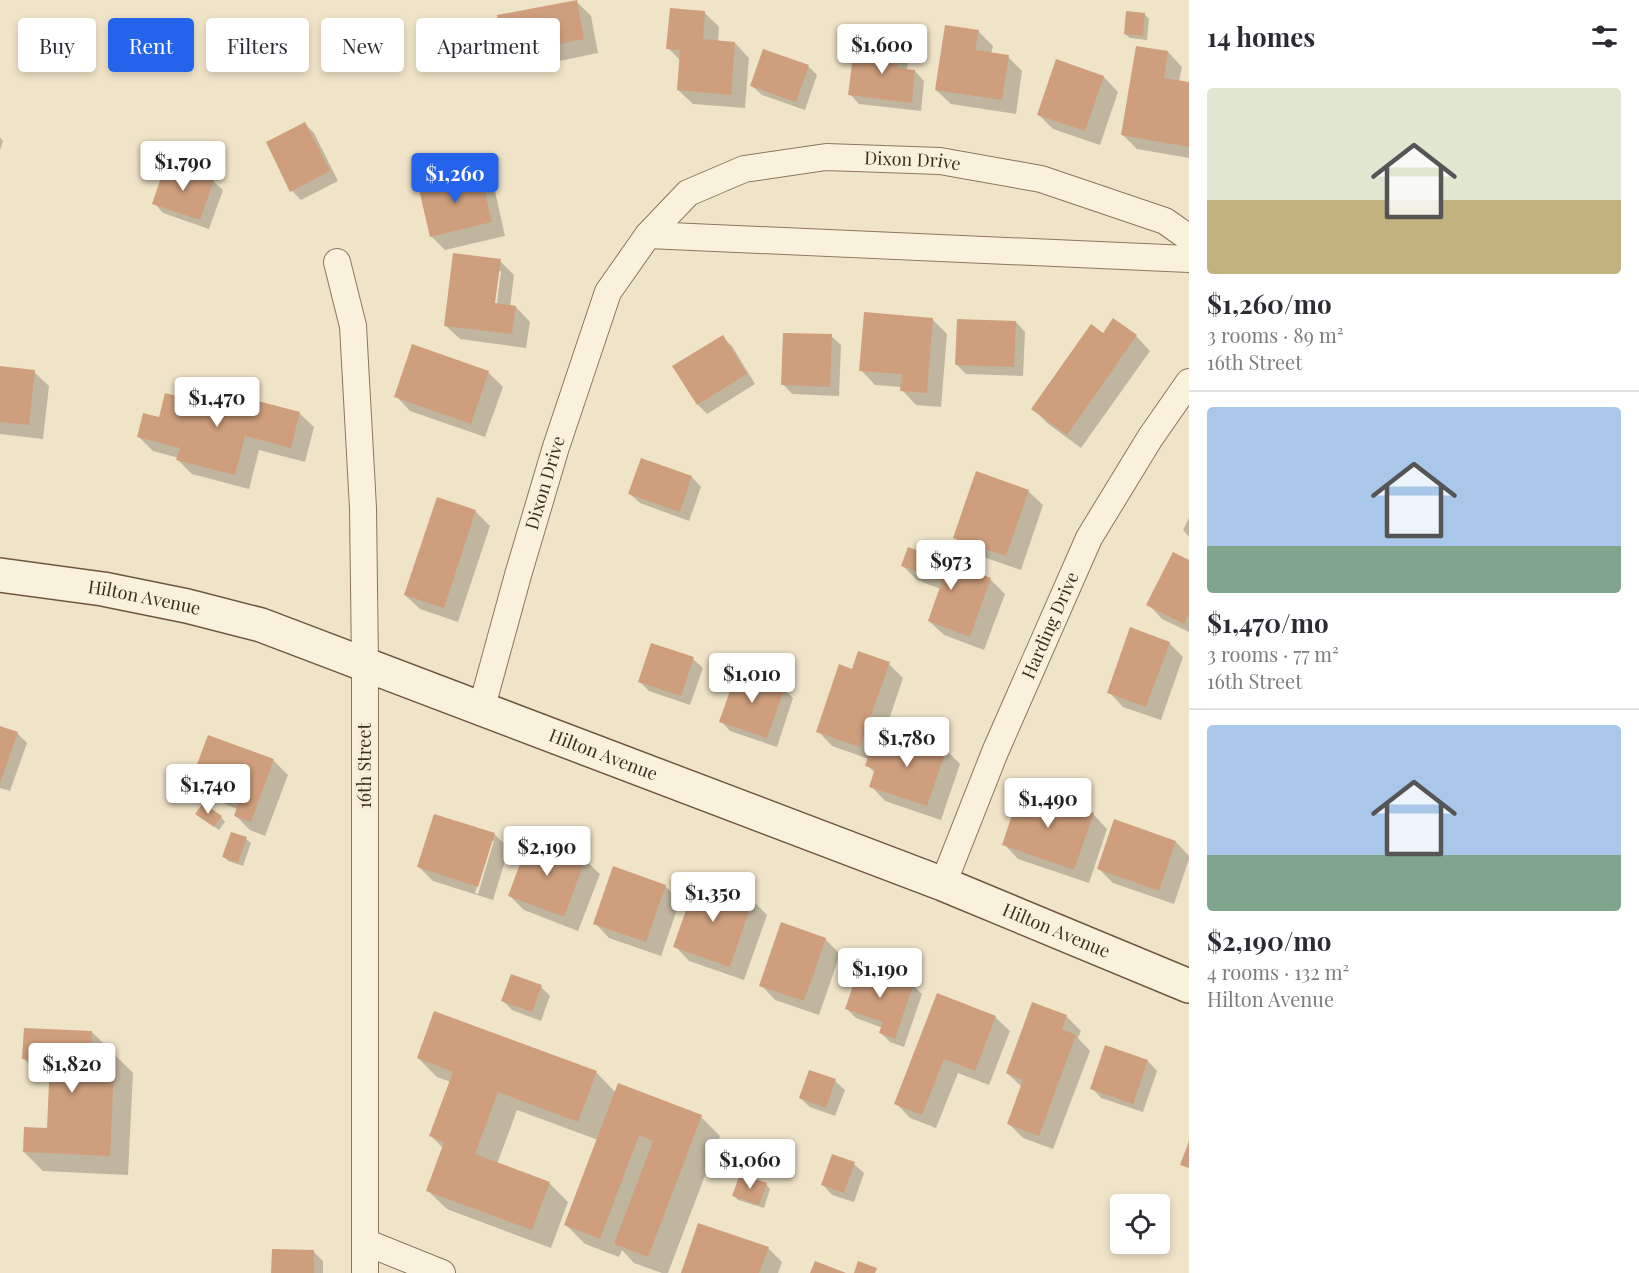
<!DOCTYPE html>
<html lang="en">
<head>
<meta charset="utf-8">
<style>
	body { margin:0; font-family:"Playfair Display",serif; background:#f2f2f3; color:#2b2b33; height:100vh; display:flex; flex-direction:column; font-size:22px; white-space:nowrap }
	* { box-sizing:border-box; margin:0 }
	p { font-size:20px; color:#7c7c81 }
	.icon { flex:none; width:33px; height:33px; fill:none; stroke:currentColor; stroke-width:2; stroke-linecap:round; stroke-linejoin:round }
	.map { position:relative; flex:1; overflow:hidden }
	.sheet { display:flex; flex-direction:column; background:#fff; width:450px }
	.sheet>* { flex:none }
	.banner { position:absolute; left:18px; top:18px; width:570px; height:54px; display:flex; gap:12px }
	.fabs { position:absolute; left:1110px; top:1194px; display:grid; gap:12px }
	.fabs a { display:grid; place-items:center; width:60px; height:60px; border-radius:6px; background:#fff; box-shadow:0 3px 9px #0003; font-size:30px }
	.price { position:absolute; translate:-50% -51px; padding:0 14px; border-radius:6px; background:#fff; color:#222; font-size:20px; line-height:39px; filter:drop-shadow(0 2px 3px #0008) }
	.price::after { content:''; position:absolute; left:50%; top:36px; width:18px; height:14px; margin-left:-9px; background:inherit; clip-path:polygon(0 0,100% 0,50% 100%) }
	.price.current { background:#2563eb; color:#fff }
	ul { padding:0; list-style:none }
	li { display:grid; align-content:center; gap:12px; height:318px; padding:0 18px }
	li+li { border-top:2px solid #e1e1e2 }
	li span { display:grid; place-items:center; height:186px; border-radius:6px; color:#555 }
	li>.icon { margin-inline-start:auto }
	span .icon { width:108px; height:108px; fill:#fffc; stroke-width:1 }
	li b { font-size:26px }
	h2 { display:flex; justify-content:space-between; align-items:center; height:72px; padding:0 18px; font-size:26px }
	.tag { padding:0 21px; border-radius:6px; background:#fff; box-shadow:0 3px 9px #0003; font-size:21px; line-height:54px }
	.tag.current { background:#2563eb; color:#fff }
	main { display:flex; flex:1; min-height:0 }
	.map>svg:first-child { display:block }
</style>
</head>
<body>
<main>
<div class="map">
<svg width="1189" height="1273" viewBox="0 0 1189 1273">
	<rect width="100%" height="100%" fill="#f0e4c8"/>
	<g fill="#0003" fill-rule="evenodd">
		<path d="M576 1 591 16 598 53 521 69 506 54Z"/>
		<path d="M705 13 719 27 718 42 735 43 749 58 745 108 693 104 678 90 681 61 668 48Z"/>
		<path d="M1145 15 1149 19 1147 40 1130 38 1125 34Z"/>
		<path d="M978 31 993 46 991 54 1008 57 1022 71 1016 114 951 104 936 90Z"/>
		<path d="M900 41 909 51 907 70 915 71 924 81 921 111 859 104 850 94 878 60Z"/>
		<path d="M1168 52 1182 67 1179 82 1189 83V158L1137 149 1123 135Z"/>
		<path d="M1057 61 1104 77 1118 92 1100 145 1053 129 1038 114Z"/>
		<path d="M808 66 817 75 805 110 762 95 752 86Z"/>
		<path d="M305 124 314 133 338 181 301 200 292 191Z"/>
		<path d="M0 137 3 141 0 150Z"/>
		<path d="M479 173 494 187 505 236 445 250 431 236Z"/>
		<path d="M213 181 223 190 209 229 163 213 154 203Z"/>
		<path d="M500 261 514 275 510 307H516L530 322 526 348 460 339 445 325ZM498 271H501L496 311 493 310Z"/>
		<path d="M933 320 947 334 941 407 916 405 902 390V387L875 385 861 370Z"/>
		<path d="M1016 322 1025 332 1023 376 966 374 957 365Z"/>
		<path d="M1103 335 1136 336 1150 351 1081 448 1047 423 1033 408Z"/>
		<path d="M831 336 841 345 839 396 792 394 783 384Z"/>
		<path d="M722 337 732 346 755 384 707 414 698 405Z"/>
		<path d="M413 346 489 373 503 387 485 437 410 411 396 396Z"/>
		<path d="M0 368 34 372 49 386 43 439 0 434Z"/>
		<path d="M201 404 299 413 314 427 305 462 259 450 249 489 192 474 178 460 179 458 153 451 139 437 160 419Z"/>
		<path d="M692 477 701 487 689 521 640 503 630 494Z"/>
		<path d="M1028 491 1043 505 1021 570 969 552 954 537Z"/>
		<path d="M438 499 476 512 490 526 458 622 420 609 405 595Z"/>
		<path d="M1189 518V537L1183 530Z"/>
		<path d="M1174 554 1189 562V632L1162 619 1148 604Z"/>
		<path d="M903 566 990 579 1005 594 984 650 944 635 929 621 941 589 917 580Z"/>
		<path d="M1169 643 1183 657 1161 720 1123 707 1109 692Z"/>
		<path d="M693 659 703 668 690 705 649 691 639 681Z"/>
		<path d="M889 664 903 678 879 749 890 753 946 750 960 764 941 820 885 801 871 786 875 773 867 765 869 759 832 746 818 731 853 671Z"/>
		<path d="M784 689 793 698 777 747 730 731 721 721Z"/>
		<path d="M0 727 17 733 27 743 10 791 0 788Z"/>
		<path d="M273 760 288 775 265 836 250 830 236 816 238 809 206 797 192 783Z"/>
		<path d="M1093 814 1107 829 1089 883 1018 859 1004 844Z"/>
		<path d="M221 817 225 822 219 830 202 818Z"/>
		<path d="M494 834 509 848 493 900 433 881 419 867ZM491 841H494L478 894 475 893Z"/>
		<path d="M246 839 251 843 243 866 228 861 224 857Z"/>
		<path d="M531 839 585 860 600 874 578 931 524 910 510 896Z"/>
		<path d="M1176 842 1189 856V859L1174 904 1113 883 1099 869Z"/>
		<path d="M698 881 753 901 767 915 744 980 689 961 675 946Z"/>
		<path d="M665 886 680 901 661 956 609 938 595 923Z"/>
		<path d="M825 939 840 954 819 1015 775 1000 761 985Z"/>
		<path d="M913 985 922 994 904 1047 890 1042 881 1033 883 1028 856 1018 847 1009Z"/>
		<path d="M541 987 550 996 541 1021 512 1010 503 1001Z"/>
		<path d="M938 995 995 1017 1010 1031 989 1085 958 1073 936 1128 910 1118 896 1103Z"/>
		<path d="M1066 1016 1081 1031 1078 1038 1090 1051 1053 1149 1023 1138 1009 1124 1022 1087 1007 1073Z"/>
		<path d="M92 1032 111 1051V1054H114L133 1073 128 1175 43 1171 24 1152 49 1130 51 1078H43L24 1059Z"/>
		<path d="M1106 1047 1148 1061 1157 1071 1143 1112 1101 1098 1092 1088Z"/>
		<path d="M418 1058 596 1072 616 1093 701 1117 720 1136 668 1273H662L634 1263 622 1250 619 1257 585 1244 566 1225 598 1140 517 1110 497 1164 549 1183 568 1202 551 1248 447 1209 427 1190 443 1148 431 1136 451 1082 437 1077Z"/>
		<path d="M835 1081 845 1090 835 1116 810 1107 800 1098Z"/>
		<path d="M854 1164 864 1173 854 1202 832 1195 823 1185Z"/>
		<path d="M766 1184 770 1189 764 1208 738 1200 734 1195Z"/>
		<path d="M768 1248 782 1262 778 1273H683Z"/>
		<path d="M314 1252 323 1261V1273H272Z"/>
	</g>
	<g fill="#cf9f7d">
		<path d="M577 0 584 39 505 55 497 15Z"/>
		<path d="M670 8 705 11 703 39 735 42 731 95 677 90 680 50 666 49Z"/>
		<path d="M1126 11 1145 13 1143 36 1124 34Z"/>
		<path d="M945 25 979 30 975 50 1009 55 1002 100 935 90Z"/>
		<path d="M879 37 900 40 897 68 915 70 912 103 848 95 853 56 876 59Z"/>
		<path d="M1136 46 1168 51 1164 78 1189 82V147L1121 135Z"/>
		<path d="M763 49 809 65 796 102 750 86Z"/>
		<path d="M1056 59 1104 76 1085 131 1037 115Z"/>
		<path d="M305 122 330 171 290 192 266 142Z"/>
		<path d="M166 163 214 180 200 220 152 204Z"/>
		<path d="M480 171 492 222 430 237 418 185Z"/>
		<path d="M453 253 501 259 495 303 516 306 512 334 444 326Z"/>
		<path d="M864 312 933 318 927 393 900 391 902 374 859 371Z"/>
		<path d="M1113 318 1137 335 1067 435 1031 409 1091 324 1103 333Z"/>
		<path d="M957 319 1016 321 1014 367 955 365Z"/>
		<path d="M783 333 832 334 830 387 781 385Z"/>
		<path d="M723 335 747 374 697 405 672 366Z"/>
		<path d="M412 344 489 371 471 424 394 397Z"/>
		<path d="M0 366 35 370 29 425 0 422Z"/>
		<path d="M204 387 300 412 291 448 245 436 235 475 176 460 180 448 137 437 143 413 159 417 165 393 200 402Z"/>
		<path d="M641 458 692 476 680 512 628 494Z"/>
		<path d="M976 471 1029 490 1006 556 953 538Z"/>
		<path d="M437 497 476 510 444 608 404 595Z"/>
		<path d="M908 547 991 578 970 637 928 621 942 581 901 566Z"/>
		<path d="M1173 552 1189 560V614L1184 624 1146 605Z"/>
		<path d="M1130 627 1170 642 1146 707 1107 693Z"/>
		<path d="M651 643 694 657 681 696 638 682Z"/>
		<path d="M858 651 890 662 860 747 816 732 839 664 852 669Z"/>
		<path d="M737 671 785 687 767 738 719 722Z"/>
		<path d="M0 726 18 732 0 783Z"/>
		<path d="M896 731 947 748 927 806 869 787 875 769 865 766 872 745 889 751Z"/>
		<path d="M208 735 274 759 251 822 234 816 239 801 190 783Z"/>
		<path d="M1021 788 1094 813 1074 870 1002 845Z"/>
		<path d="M203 803 222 816 214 827 195 814Z"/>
		<path d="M434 814 495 833 478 887 417 867Z"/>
		<path d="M1114 819 1176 841 1159 891 1097 869Z"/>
		<path d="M231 832 247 837 238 863 222 857Z"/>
		<path d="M530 837 586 858 564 917 508 896Z"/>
		<path d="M613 866 666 885 646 942 593 924Z"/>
		<path d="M697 879 753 899 730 967 673 947Z"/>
		<path d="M781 922 826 938 804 1001 759 986Z"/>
		<path d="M860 965 914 983 895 1039 879 1033 883 1022 845 1009Z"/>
		<path d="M511 974 542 985 532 1012 501 1001Z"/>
		<path d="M937 993 996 1016 975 1071 944 1059 922 1115 894 1104Z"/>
		<path d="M1032 1002 1067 1015 1062 1029 1076 1035 1039 1136 1007 1124 1023 1080 1006 1073Z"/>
		<path d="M434 1011 597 1071 578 1122 498 1092 475 1154 550 1182 532 1230 426 1191 444 1142 429 1136 453 1072 417 1058Z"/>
		<path d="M24 1028 92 1031 91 1051 115 1052 110 1156 23 1152 24 1127 47 1128 50 1060 22 1059Z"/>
		<path d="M1105 1045 1148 1060 1133 1104 1090 1089Z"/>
		<path d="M809 1070 836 1079 826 1108 799 1098Z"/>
		<path d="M618 1083 702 1115 648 1257 614 1244 653 1141 639 1135 600 1239 564 1225Z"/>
		<path d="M1189 1141V1168L1180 1165Z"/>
		<path d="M832 1154 855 1162 844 1193 821 1185Z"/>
		<path d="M740 1174 767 1183 759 1205 732 1196Z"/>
		<path d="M698 1223 769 1247 759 1273H681Z"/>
		<path d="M272 1249 314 1250V1273H271Z"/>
		<path d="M815 1261 846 1273H810Z"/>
		<path d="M858 1261 877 1268 875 1273H854Z"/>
	</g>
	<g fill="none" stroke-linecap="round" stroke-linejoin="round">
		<defs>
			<g id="street">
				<path d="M648 235 1189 259"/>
				<path d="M337 262 353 326 363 508 365 663V1273"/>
				<path id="s1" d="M481 710 518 575 556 447 608 292 648 235 688 193 744 169 826 157 940 161 1041 179 1165 221 1189 238"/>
				<path id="s2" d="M943 884 995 752 1089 538 1150 438 1189 382"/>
				<path d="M365 1242 442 1273"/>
			</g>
			<g id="secondary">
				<path id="s3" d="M0 575 103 589 187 606 261 625 943 884 1189 986"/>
			</g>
		</defs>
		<use href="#street" stroke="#8d765c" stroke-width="28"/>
		<use href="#secondary" stroke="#6f573f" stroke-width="36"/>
		<use href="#street" stroke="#faf1dc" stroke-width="26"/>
		<use href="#secondary" stroke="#faf1dc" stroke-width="33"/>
	</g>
	<g text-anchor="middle" stroke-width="6" stroke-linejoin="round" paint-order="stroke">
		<g font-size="18" fill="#3d2e20" stroke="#f7eed8">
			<text dy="6" stroke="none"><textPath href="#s1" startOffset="795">Dixon Drive</textPath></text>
			<text dy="6" stroke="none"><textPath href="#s1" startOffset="236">Dixon Drive</textPath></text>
			<text dy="6" stroke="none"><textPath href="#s3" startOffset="146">Hilton Avenue</textPath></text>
			<text dy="6" stroke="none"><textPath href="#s2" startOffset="280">Harding Drive</textPath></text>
			<text dy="6" stroke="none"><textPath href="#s3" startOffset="632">Hilton Avenue</textPath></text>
			<text transform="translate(365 766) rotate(-90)" y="6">16th Street</text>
			<text dy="6" stroke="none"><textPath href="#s3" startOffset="1118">Hilton Avenue</textPath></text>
		</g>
	</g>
</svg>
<div class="fabs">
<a><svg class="icon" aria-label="locate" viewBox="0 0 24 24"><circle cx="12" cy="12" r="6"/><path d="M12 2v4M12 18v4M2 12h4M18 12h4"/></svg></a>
</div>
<b class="price" style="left:882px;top:75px">$1,600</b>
<b class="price" style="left:183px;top:192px">$1,790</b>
<b class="price current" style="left:455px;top:204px">$1,260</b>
<b class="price" style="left:217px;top:428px">$1,470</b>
<b class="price" style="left:951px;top:591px">$973</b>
<b class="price" style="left:752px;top:704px">$1,010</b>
<b class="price" style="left:907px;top:768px">$1,780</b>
<b class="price" style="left:208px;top:815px">$1,740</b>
<b class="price" style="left:1048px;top:829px">$1,490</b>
<b class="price" style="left:547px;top:877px">$2,190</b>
<b class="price" style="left:713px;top:923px">$1,350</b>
<b class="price" style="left:880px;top:999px">$1,190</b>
<b class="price" style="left:72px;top:1094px">$1,820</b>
<b class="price" style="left:750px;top:1190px">$1,060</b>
<div class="banner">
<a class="tag">Buy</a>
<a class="tag current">Rent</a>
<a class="tag">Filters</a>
<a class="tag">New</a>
<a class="tag">Apartment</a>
</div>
</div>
<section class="sheet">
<h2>14 homes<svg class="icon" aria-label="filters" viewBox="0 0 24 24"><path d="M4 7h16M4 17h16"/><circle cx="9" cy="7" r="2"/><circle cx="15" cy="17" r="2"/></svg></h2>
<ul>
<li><span style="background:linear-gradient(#dfe7d0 60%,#c2b280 0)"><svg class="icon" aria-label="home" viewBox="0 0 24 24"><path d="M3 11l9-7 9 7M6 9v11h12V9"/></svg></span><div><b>$1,260/mo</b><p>3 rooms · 89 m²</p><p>16th Street</p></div></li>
<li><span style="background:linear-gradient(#a9c7e8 75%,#7fa58c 0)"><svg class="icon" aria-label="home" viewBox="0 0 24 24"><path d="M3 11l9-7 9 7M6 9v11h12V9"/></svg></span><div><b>$1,470/mo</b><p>3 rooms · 77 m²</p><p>16th Street</p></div></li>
<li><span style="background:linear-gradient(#a9c7e8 70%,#7fa58c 0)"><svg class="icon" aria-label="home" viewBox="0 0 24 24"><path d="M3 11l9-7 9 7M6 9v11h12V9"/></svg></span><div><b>$2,190/mo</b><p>4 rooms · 132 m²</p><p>Hilton Avenue</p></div></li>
</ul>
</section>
</main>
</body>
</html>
